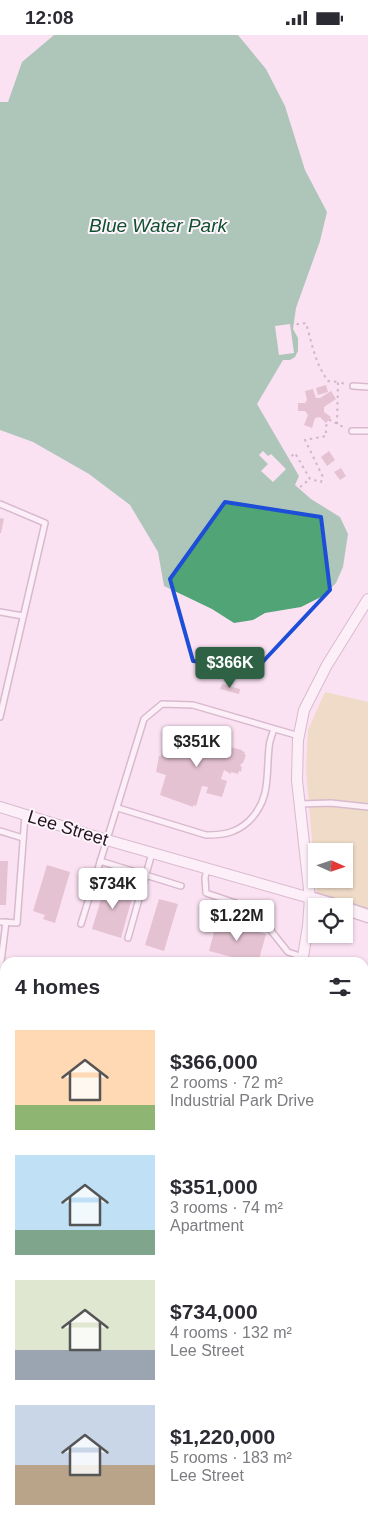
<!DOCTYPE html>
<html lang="en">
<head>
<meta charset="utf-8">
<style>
	body { margin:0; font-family:Arial,sans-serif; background:#f7f7f7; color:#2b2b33; height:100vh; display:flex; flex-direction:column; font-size:19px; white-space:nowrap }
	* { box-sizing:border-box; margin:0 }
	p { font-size:16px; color:#7c7c81 }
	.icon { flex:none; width:28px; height:28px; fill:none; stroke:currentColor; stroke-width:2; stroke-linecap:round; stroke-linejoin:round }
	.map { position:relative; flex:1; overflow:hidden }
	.sheet { position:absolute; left:0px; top:922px; width:369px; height:571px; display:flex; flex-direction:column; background:#fff; border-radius:15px 15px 0 0; box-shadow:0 1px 4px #0004 }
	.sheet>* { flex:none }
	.needle { width:32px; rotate:93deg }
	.tools { position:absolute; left:308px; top:808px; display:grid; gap:10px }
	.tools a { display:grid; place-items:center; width:45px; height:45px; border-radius:0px; background:#fff; box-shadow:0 1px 4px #0004; font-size:25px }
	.price { position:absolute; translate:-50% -42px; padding:0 11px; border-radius:5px; background:#fff; color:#222; font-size:16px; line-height:32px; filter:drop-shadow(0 1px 2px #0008) }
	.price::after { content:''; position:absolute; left:50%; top:30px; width:15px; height:11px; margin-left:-8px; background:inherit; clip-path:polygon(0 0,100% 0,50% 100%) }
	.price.on { background:#2f6145; color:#fff }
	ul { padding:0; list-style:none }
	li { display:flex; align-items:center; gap:15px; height:125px; padding:0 15px }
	li span { display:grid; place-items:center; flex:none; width:140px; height:100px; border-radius:0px; color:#555 }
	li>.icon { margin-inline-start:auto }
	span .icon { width:60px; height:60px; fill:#fffc; stroke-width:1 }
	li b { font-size:21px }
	h2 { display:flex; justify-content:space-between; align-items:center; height:60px; padding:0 15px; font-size:21px }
	.status { display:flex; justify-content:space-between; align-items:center; height:35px; padding:0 25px; background:#fff; direction:ltr }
	.status svg { height:14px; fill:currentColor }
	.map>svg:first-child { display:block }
</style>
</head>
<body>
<div class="status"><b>12:08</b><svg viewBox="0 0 49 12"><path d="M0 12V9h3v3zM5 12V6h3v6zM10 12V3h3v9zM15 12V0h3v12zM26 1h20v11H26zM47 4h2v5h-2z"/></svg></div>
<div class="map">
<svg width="368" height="1493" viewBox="0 0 368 1493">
	<rect width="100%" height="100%" fill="#fbe2f3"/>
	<path fill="#e0d292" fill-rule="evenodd" d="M325 657 368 667V874L317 859 306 736 308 695ZM316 816H344V844H316Z"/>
	<g fill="#bcaa54">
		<path d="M0 1347 5 1348V1489H128L126 1493H0Z"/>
		<path d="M364 1390 368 1391V1485L364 1488Z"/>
		<path d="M147 1489H230L246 1493H145Z"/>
		<path d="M287 1489H363L357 1493H301Z"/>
	</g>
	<path fill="#51a476" d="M54 0H238L266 34 285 71 305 135 327 177 320 206 296 273 293 294 298 303V316L295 322 290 325H283L257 369 299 441 295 450 311 464 340 482 348 499 343 532 336 548 323 561 301 572 265 578 253 585 234 588 212 574 164 551 158 517 130 470 89 439 33 407 0 395V67H8L22 27Z"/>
	<g fill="#fbe2f3">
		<path d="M290 289 294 318 279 320 275 291Z"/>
		<path d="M263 416 268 421 271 419 286 434 273 447 261 436 268 429 259 420Z"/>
	</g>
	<g fill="#ca9cab">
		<path d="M326 350 328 357 318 360 316 353Z"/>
		<path d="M313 354 316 363H320L331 356 336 364 324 372V377L331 382 326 388 320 382 315 383 312 393 304 390 308 380 305 376H298V368H305L307 365 305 356Z"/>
		<path d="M329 416 335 425 327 431 321 422Z"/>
		<path d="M341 433 346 441 340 445 334 437Z"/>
		<path d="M0 483 4 484 1 498H0Z"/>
		<path d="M222 649 240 654 239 659 220 654Z"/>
		<path d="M181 696 209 707 210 705 214 706V708L242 715V716L245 717 244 719 246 720 243 728H242L240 731 242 732 241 737 239 736 238 739 231 737V739L224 735 221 744 227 746 222 762 206 758 208 752 202 751 196 771 193 770V772L160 760 166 740 156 737 159 721H161L162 715 171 718 175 704H176L178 697 180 698Z"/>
		<path d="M0 826H8L6 870H0Z"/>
		<path d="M47 830 70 837 55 888 43 884 45 880 33 876Z"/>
		<path d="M106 848 124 852 123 853 134 856 121 903 92 894Z"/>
		<path d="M159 864 178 869 164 916 145 910Z"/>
		<path d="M217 886 232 890 233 887 242 890V892L266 899 258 928 242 924 241 928H237L235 927 236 923 209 916Z"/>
		<path d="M32 922 59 926V928H32Z"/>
		<path d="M364 987 368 990V1004L364 1002Z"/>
		<path d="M364 1059 368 1061 364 1072Z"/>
	</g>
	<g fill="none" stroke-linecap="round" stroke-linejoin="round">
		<defs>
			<g id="service">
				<path d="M353 351 368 352"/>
				<path d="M352 396H368"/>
				<path d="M0 469 45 488 0 682"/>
				<path d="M0 577 23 581"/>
				<path d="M299 769 331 768 368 772"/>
				<path d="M118 773 206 800C224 800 236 798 249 786 271 764 266 741 269 713 269 707 272 700 274 694"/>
				<path d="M0 796 23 803"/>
				<path d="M100 826 181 851"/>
				<path d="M207 834 205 843 206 858 262 877 272 897 288 917 303 922"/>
				<path d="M0 887 17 888 25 780"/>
				<path d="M81 889 144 684 162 669 193 670 299 701"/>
				<path d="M128 903 152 818"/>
				<path d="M0 935 6 887"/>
				<path d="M364 980 368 983"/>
				<path d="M364 1026H368"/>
				<path d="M364 1049 368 1052"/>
				<path d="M364 1086 368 1077"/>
				<path d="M364 1134 368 1136"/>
				<path d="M364 1321 368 1322"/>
			</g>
			<g id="minor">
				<path d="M0 772 107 805 310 863"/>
				<path d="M302 928 308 891 310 863 297 745 298 705 304 675 327 630 368 564"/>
				<path d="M253 1489 269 1493"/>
				<path d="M133 1493 136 1489"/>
			</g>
			<g id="tertiary">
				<path d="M310 863 337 871"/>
				<path d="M344 873 368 881"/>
			</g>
			<g id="primary">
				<path d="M0 1043 5 1044"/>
				<path d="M0 1070H5"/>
				<path d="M364 1163 368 1165"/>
				<path d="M364 1193 368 1195"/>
			</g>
		</defs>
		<use href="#service" stroke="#ae89a3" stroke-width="8"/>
		<use href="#minor" stroke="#ae89a3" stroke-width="12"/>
		<use href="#tertiary" stroke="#ae89a3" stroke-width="15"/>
		<use href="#primary" stroke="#ae89a3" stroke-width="19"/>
		<g stroke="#978391" stroke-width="2" stroke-dasharray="2.5 4" stroke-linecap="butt">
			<path d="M290 290 306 288C312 309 315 328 328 346L338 347"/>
			<path d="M337 389 338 347 346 349"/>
			<path d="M282 430 295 418 310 444 321 447 323 442 305 405 326 401V391L330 385 345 393"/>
			<path d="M300 452 310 444"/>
		</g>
		<use href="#service" stroke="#fff" stroke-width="5"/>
		<use href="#minor" stroke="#fff" stroke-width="10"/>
		<use href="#tertiary" stroke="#fff" stroke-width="12"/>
		<use href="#primary" stroke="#fff" stroke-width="16"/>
	</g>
	<path d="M0 0H368V1493H0ZM225 467 321 482 330 555 256 634 193 626 170 544Z" fill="#fbe2f3" fill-opacity=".55" fill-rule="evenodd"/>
	<path fill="none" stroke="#1d4ed8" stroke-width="4" stroke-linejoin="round" d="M225 467 321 482 330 555 256 634 193 626 170 544Z"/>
	<g text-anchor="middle" stroke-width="4" stroke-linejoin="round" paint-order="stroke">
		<g font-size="18" fill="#241620" stroke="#fdf5fb">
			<text transform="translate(68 793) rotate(17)" y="6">Lee Street</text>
		</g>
		<g font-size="19" font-style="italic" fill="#0f5031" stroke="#fdf5fb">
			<text x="158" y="197">Blue Water Park</text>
		</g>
	</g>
</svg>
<div class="tools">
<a><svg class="needle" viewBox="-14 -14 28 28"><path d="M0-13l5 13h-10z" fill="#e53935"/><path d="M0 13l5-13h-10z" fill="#7c7c81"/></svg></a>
<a><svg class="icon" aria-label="locate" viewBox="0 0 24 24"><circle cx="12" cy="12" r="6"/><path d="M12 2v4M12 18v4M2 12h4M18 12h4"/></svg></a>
</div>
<b class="price on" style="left:230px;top:654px">$366K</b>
<b class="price" style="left:197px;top:733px">$351K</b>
<b class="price" style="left:113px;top:875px">$734K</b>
<b class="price" style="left:237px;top:907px">$1.22M</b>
<section class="sheet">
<h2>4 homes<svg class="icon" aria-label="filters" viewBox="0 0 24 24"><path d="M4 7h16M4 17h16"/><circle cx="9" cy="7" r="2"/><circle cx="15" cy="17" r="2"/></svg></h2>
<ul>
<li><span style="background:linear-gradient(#ffd9b3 75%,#8fb573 0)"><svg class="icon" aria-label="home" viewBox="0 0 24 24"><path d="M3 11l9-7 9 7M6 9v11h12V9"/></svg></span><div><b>$366,000</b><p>2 rooms · 72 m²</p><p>Industrial Park Drive</p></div></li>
<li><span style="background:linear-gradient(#bfe0f5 75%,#7fa58c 0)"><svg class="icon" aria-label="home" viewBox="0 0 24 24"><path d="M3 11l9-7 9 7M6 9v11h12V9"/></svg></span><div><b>$351,000</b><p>3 rooms · 74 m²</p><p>Apartment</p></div></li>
<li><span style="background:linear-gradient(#dfe7d0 70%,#9aa5b1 0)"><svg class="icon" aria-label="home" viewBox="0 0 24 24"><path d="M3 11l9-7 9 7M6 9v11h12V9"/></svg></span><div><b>$734,000</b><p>4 rooms · 132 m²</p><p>Lee Street</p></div></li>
<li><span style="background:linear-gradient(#c9d6e8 60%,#b9a48a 0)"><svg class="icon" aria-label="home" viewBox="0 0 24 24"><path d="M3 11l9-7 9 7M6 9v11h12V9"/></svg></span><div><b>$1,220,000</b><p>5 rooms · 183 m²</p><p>Lee Street</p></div></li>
</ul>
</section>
</div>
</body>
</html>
